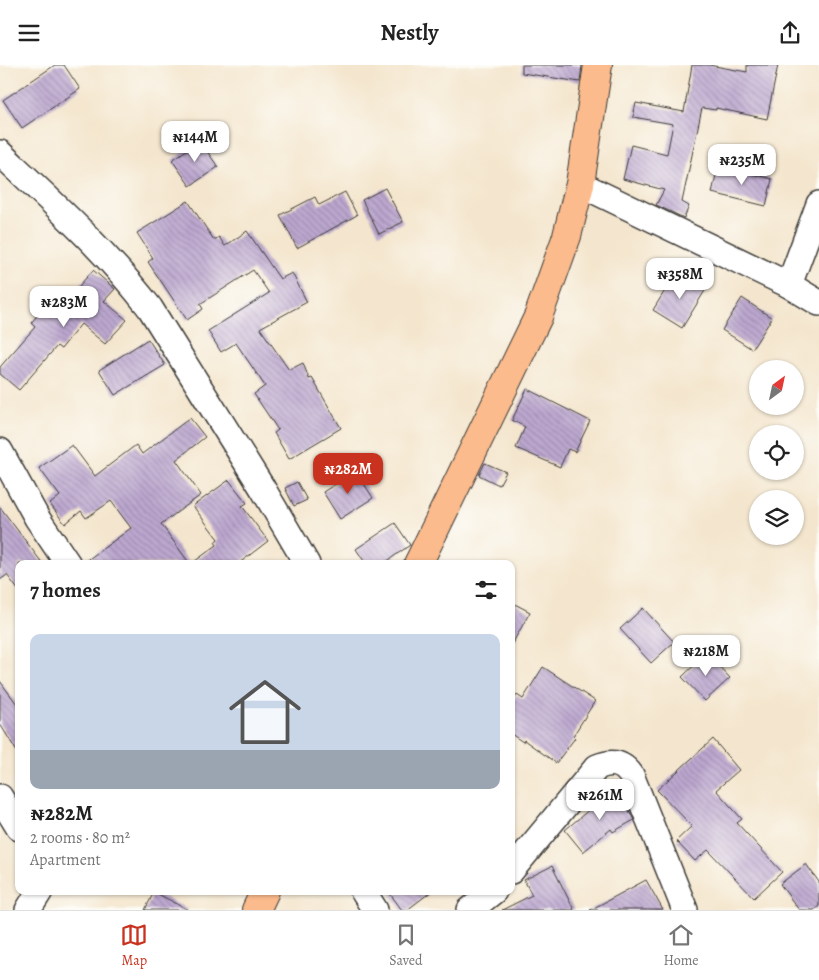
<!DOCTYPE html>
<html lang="en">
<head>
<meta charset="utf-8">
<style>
	body { margin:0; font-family:Alegreya,serif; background:#f2f2f2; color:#222; height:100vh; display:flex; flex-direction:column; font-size:19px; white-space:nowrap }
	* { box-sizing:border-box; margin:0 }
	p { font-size:16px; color:#767676 }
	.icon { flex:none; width:28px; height:28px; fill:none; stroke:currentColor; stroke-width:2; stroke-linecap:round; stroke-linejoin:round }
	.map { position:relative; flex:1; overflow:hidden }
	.panel { position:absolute; left:15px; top:495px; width:500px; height:335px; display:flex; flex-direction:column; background:#fff; border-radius:10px; box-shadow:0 1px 4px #0004 }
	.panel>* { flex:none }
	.needle { width:32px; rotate:33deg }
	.controls { position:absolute; left:749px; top:295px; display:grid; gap:10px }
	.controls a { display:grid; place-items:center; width:55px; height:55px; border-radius:50%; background:#fff; box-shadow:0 1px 4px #0004; font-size:25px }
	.price { position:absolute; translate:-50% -42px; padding:0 11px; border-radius:10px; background:#fff; color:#222; font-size:16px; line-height:32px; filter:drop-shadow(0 1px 2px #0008) }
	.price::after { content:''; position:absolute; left:50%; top:30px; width:15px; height:11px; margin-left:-8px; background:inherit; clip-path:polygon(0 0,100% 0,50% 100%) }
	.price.current { background:#c8321e; color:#fff }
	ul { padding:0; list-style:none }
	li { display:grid; align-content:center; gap:10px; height:265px; padding:0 15px }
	li span { display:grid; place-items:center; height:155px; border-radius:10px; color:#555 }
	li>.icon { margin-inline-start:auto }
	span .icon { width:90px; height:90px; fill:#fffc; stroke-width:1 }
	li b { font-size:21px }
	h2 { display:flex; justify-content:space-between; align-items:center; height:60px; padding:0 15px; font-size:21px }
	header { display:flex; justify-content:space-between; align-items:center; height:65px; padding:0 15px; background:#fff; font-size:22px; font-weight:700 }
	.tabs { display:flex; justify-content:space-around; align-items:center; height:70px; border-top:1px solid #e0e0e0; background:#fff; font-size:14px; color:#767676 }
	.tabs a { display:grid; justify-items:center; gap:2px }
	.tabs .current { color:#c8321e }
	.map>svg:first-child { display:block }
</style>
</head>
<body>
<header><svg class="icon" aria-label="menu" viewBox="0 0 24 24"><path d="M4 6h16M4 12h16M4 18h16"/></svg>Nestly<svg class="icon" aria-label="share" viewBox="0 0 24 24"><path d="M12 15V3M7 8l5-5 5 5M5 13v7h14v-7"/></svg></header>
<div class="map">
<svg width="819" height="845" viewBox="0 0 819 845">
	<defs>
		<pattern id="building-back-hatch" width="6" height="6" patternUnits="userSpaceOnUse" patternTransform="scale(1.25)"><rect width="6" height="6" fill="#bda8d0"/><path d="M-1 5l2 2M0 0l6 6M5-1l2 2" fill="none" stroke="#9988a8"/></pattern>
	</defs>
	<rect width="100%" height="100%" fill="#fdfcf7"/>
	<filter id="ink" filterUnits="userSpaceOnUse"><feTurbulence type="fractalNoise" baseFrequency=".02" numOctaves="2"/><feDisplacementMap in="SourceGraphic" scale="10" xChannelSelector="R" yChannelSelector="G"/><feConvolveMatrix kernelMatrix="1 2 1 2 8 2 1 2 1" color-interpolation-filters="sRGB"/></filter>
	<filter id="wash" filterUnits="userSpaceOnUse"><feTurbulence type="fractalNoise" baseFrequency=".0096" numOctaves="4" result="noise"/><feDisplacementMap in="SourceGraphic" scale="20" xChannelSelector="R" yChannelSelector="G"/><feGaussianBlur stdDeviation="1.12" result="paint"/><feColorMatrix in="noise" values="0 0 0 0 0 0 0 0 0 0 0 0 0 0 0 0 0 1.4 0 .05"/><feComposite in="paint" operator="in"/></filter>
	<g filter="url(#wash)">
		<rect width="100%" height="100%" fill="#f4e6ce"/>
		<g id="blocks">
			<g fill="url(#building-back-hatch)">
				<path d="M55 0H64L80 24 22 63 3 35Z"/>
				<path d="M522 0H582L580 17 522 8Z"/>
				<path d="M692 0H709L747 7V0H778L767 54 716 43V45L702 43 682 137 689 141 684 153 656 140 664 125 623 114 631 80 667 89 673 59 633 52 636 38 684 47Z"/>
				<path d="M200 76 218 102 190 121 172 95Z"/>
				<path d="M718 101 772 114 766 141 712 128Z"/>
				<path d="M385 123 403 157 379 169 362 135Z"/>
				<path d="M345 127 357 150 297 183 280 150 315 132 319 140Z"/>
				<path d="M188 136 214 175 219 172 225 181 247 166 280 214 292 208 307 237 260 263 289 305 303 298 309 314 312 313 341 363 289 394 274 368 278 365 254 329 265 321 236 278 221 287 208 266 269 228 253 205 200 239 203 244 187 255 148 197 153 193 137 168Z"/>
				<path d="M93 205 115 224 104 236 127 255 105 279 81 259 61 284 57 281 19 325 0 309V302L35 262 31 258 50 235 60 243Z"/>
				<path d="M677 206 706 224 682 263 653 245Z"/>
				<path d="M742 233 772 253 752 284 722 265Z"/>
				<path d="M148 274 165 300 115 330 99 305Z"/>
				<path d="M527 324 590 356 575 387 568 384 560 402 516 383 525 362 512 355Z"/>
				<path d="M190 353 205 372 176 395 201 430 161 459 190 499H82L131 463 111 436 86 453 81 446 65 459 50 439 60 431 39 403 72 380 95 411 136 380 142 389Z"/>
				<path d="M485 398 506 407 499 420 479 410Z"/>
				<path d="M356 406 373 433 340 454 323 427Z"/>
				<path d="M229 415 247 438 242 441 268 476 238 499H191L217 480 215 477 218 474 193 441Z"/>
				<path d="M297 417 307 435 294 441 285 423Z"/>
				<path d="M0 442 43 499H19V526L7 510 0 515Z"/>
				<path d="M395 458 410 480 383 499H366L356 484Z"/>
				<path d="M511 537 530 547 511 581Z"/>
				<path d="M643 543 674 577 651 598 620 564Z"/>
				<path d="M707 588 730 613 705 636 682 612Z"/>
				<path d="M543 602 595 636 573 671 575 673 556 698 524 675 523 677 511 669V638L517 630 523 634Z"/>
				<path d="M0 616 19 642V690L0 659Z"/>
				<path d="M713 674 739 705 716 725 742 754 737 758 782 807 754 833 708 785 695 796 676 776 692 761 657 725Z"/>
				<path d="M618 725 634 755 613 767 611 764 583 787 565 765 597 738Z"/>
				<path d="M806 799 819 817V841L814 845H799L780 819Z"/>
				<path d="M552 801 574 845H502L532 830 524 815Z"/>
				<path d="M646 815 663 845H590Z"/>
				<path d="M388 826H432L407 845H402Z"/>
				<path d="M154 827 189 845H145Z"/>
			</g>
		</g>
	</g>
	<g filter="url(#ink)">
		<use href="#blocks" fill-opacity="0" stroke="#3c3a37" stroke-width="1"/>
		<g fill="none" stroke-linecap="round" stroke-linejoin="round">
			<defs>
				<g id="minor">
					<path d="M0 88C52 137 106 186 150 243L263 424 307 499"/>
					<path d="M580 119 789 220 819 238"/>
					<path d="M789 220 819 139"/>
					<path d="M0 386 37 453 68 499"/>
					<path d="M0 732 19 763"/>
					<path d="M511 806 597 702C611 696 622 697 631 710L685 845"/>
					<path d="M363 826 375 845"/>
					<path d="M28 845 40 826"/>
					<path d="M470 845 494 826"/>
				</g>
				<g id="major">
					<path d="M418 499 538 252 567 171 580 119 598 0"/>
					<path d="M256 845 265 826"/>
				</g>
			</defs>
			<use href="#minor" stroke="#3c3a37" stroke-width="28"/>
			<use href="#major" stroke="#3c3a37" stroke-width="30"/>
			<use href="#minor" stroke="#fff" stroke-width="25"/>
			<use href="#major" stroke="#fbbb8c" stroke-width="28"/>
		</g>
	</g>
</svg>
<div class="controls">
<a><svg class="needle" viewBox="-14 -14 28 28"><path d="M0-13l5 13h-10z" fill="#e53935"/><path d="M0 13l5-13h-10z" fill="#767676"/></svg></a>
<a><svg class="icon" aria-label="locate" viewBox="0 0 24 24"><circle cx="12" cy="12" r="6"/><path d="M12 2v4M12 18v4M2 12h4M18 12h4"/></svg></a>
<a><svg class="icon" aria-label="layers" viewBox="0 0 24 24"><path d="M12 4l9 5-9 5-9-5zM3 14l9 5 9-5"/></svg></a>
</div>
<b class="price" style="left:195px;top:98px">₦144M</b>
<b class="price" style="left:742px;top:121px">₦235M</b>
<b class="price" style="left:680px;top:235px">₦358M</b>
<b class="price" style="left:64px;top:263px">₦283M</b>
<b class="price current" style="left:348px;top:430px">₦282M</b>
<b class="price" style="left:706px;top:612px">₦218M</b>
<b class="price" style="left:600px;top:756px">₦261M</b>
<section class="panel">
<h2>7 homes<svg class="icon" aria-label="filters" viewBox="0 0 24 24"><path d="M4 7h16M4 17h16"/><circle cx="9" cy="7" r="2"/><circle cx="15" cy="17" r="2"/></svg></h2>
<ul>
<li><span style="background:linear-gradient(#c9d6e8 75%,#9aa5b1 0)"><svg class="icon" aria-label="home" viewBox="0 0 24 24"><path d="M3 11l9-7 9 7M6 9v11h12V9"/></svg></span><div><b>₦282M</b><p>2 rooms · 80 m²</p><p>Apartment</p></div></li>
</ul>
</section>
</div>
<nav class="tabs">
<a class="current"><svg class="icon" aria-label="map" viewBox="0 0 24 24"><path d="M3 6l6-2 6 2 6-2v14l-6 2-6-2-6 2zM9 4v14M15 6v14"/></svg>Map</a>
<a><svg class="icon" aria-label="saved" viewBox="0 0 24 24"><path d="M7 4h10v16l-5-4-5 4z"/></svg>Saved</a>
<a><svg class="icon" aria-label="home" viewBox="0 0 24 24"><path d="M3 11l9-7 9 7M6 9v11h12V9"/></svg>Home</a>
</nav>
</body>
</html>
